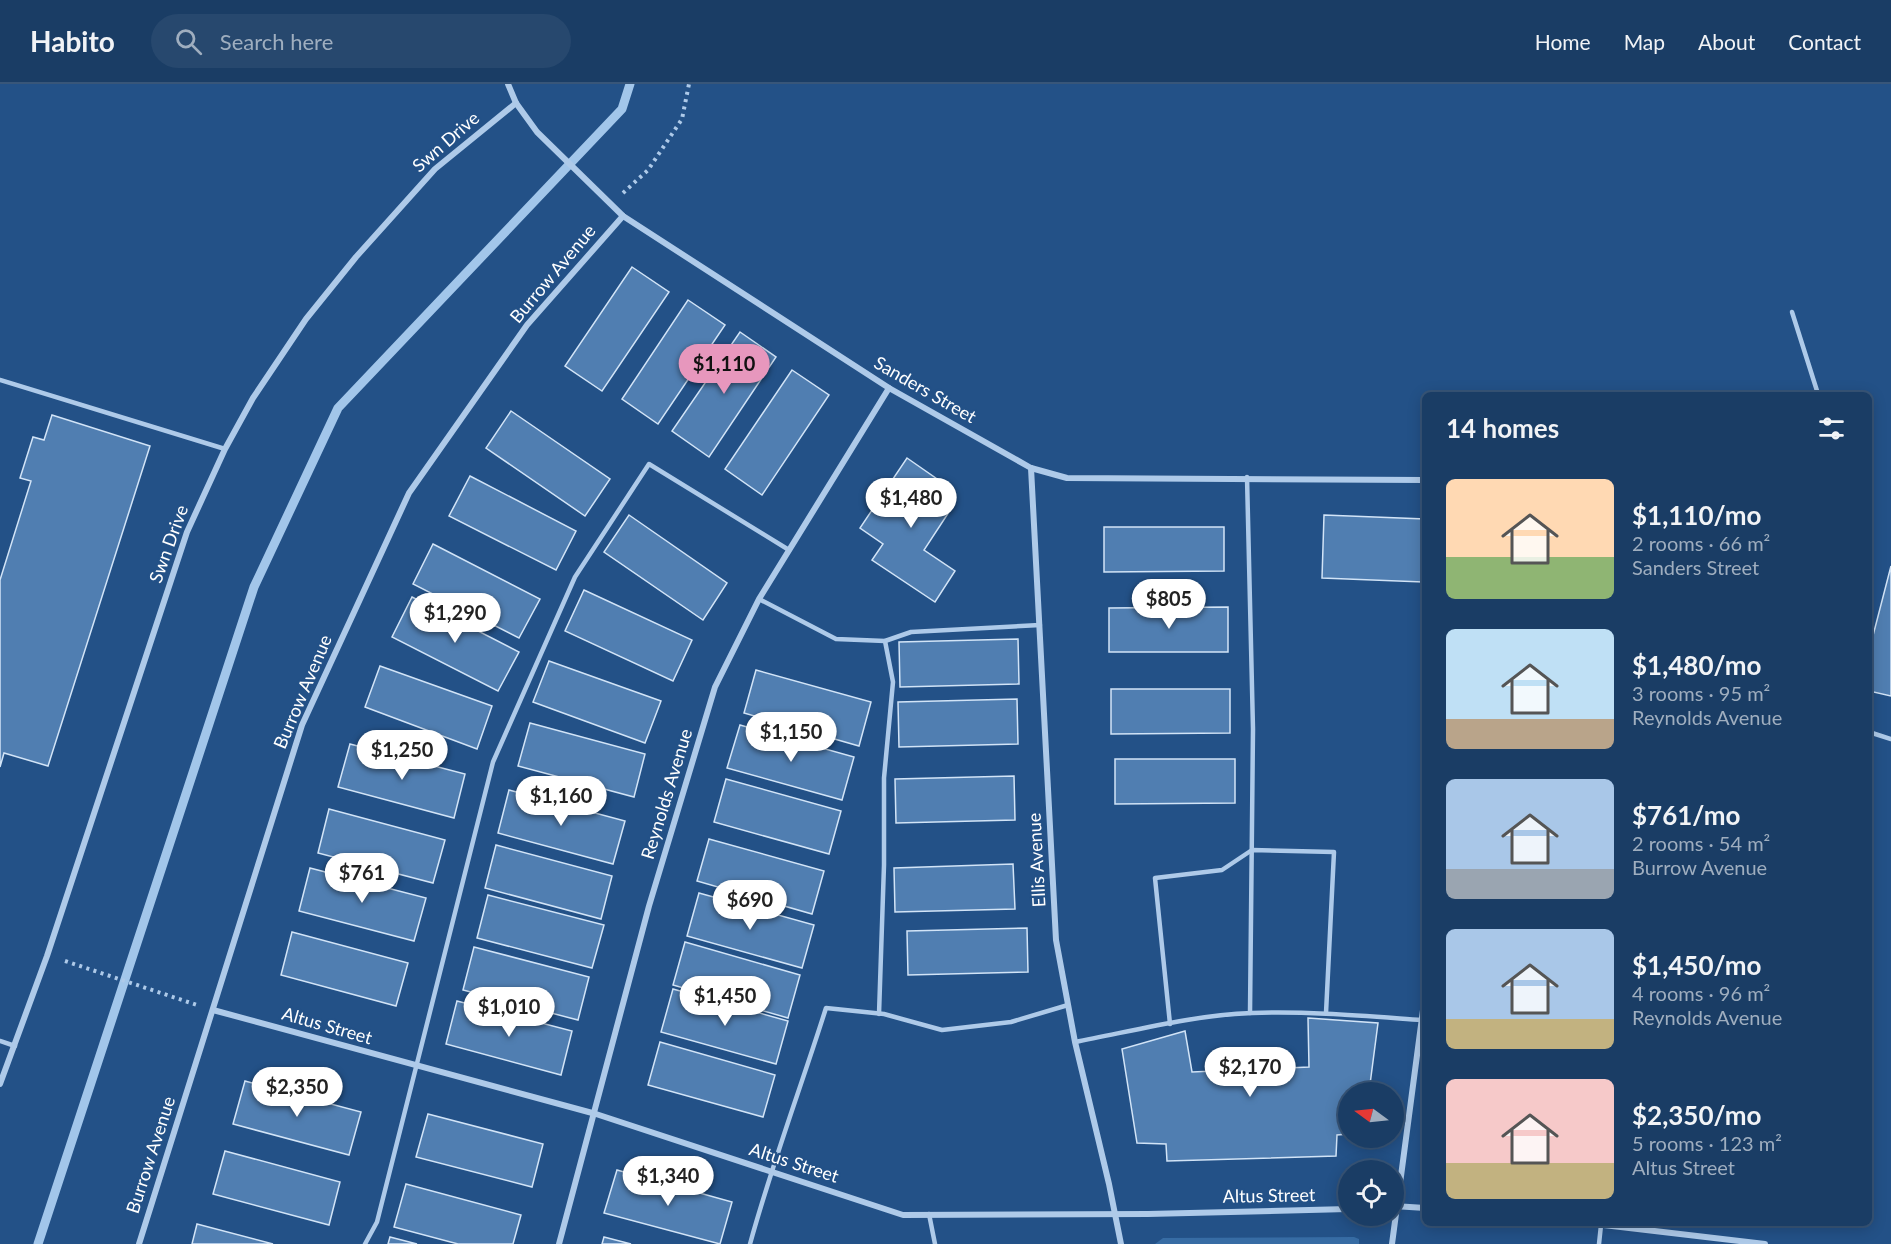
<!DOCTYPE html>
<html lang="en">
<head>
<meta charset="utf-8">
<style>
	body { margin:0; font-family:Lato,sans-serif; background:#27486e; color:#f1f3f6; height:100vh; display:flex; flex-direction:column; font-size:22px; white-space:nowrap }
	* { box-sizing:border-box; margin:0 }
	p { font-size:20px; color:#9faebf }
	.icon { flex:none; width:33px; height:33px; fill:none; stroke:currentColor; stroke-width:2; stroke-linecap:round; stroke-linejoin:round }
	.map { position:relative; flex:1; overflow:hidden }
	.drawer { position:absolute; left:1422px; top:308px; width:450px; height:834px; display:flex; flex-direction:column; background:#1a3d65; border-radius:9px; box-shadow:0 3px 15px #0003,0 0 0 2px #385679 }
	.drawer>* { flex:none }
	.needle { width:39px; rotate:285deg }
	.fabs { position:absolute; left:1338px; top:998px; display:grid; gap:12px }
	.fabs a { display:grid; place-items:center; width:66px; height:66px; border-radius:50%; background:#1a3d65; box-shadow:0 3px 15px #0003,0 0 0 2px #385679; font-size:30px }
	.price { position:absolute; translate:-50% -51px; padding:0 14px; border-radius:21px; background:#fff; color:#222; font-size:20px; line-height:39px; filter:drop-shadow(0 2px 3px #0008) }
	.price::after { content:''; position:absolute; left:50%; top:36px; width:18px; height:14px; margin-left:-9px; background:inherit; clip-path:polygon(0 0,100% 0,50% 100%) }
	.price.on { background:#e797bd; color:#111 }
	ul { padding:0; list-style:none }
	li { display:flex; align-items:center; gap:18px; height:150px; padding:0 24px }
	li span { display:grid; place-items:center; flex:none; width:168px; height:120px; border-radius:9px; color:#555 }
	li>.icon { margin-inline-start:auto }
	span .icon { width:72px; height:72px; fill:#fffc; stroke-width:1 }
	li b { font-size:26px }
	h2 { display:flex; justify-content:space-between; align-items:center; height:72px; padding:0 24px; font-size:26px }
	header { display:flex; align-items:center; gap:36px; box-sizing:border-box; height:84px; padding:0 30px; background:#1a3d65; border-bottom:2px solid #385679 }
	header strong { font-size:28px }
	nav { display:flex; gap:33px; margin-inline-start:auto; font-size:21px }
	.search { width:420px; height:54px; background:#27486e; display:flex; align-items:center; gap:15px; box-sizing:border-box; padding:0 21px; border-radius:33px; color:#9faebf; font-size:22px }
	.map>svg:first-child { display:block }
</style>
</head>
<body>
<header>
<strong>Habito</strong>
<div class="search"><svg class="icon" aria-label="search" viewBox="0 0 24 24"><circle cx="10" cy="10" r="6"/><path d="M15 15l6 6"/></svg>Search here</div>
<nav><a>Home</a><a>Map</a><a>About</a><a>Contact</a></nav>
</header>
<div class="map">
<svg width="1891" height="1160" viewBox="0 0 1891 1160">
	<rect width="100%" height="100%" fill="#235187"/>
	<path fill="#376ca4" d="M1354 1153 1359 1155V1160H1155L1163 1154Z"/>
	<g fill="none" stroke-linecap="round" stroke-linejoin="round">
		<path stroke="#a2c6ea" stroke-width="9" d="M38 1160 254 503 338 324 622 25 630 0"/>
	</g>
	<g fill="#507eb1" stroke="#d2e4f7" stroke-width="1.5">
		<path d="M632 183 669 208 602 307 565 282Z"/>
		<path d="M688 216 725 241 658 340 622 315Z"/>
		<path d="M740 248 776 273 709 373 672 347Z"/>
		<path d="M792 286 829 311 762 411 725 385Z"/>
		<path d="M511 327 610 395 585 432 486 364Z"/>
		<path d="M52 331 150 362 48 682 4 669 0 683V496L31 397 20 394 33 353 44 356Z"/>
		<path d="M907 374 950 404 939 421 949 428 924 466 955 487 935 518 872 476 883 460 860 444Z"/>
		<path d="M470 392 576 447 556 486 449 432Z"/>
		<path d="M629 431 727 499 703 536 604 468Z"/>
		<path d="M1324 431 1425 435 1423 498 1322 494Z"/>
		<path d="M1104 443H1224V487L1104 488Z"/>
		<path d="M433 460 540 515 519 554 413 500Z"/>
		<path d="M1891 482V612L1869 607V567Z"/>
		<path d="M584 506 692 556 673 597 565 547Z"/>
		<path d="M412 513 519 568 498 607 392 553Z"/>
		<path d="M1228 523V568H1109V524Z"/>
		<path d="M1018 555 1019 600 900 603 899 558Z"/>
		<path d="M549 577 661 617 645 659 533 618Z"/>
		<path d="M380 582 492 622 477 665 365 623Z"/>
		<path d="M756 586 871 618 859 662 744 629Z"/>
		<path d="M1111 605H1230V649L1111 650Z"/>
		<path d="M1017 615 1018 660 899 663 898 618Z"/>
		<path d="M530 639 645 670 634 713 518 682Z"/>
		<path d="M740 641 854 673 842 716 727 684Z"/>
		<path d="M350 660 465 690 454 734 338 703Z"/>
		<path d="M1115 675H1235V719L1115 720Z"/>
		<path d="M1014 692 1015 736 896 739 895 695Z"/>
		<path d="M726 695 841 727 829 770 714 738Z"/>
		<path d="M509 706 625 737 613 780 498 749Z"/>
		<path d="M329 725 445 756 433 799 318 769Z"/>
		<path d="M709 755 824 787 812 830 697 797Z"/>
		<path d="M496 761 612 792 601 835 485 804Z"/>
		<path d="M1013 780 1015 825 895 828 894 784Z"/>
		<path d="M310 784 426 814 414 857 299 827Z"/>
		<path d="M699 809 814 841 802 884 687 852Z"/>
		<path d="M488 811 604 841 592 884 477 854Z"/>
		<path d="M1027 844 1028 888 908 891 907 847Z"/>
		<path d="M292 848 408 879 396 922 281 891Z"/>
		<path d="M685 858 800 891 788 934 673 901Z"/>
		<path d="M474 863 589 893 578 936 463 906Z"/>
		<path d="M673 905 788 937 776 980 661 948Z"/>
		<path d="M457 917 572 947 561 991 446 960Z"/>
		<path d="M1308 934 1378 939 1369 1008H1348V1050L1337 1051 1336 1072 1167 1077 1166 1060 1137 1059 1122 965 1185 947 1192 988 1309 983Z"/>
		<path d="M660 958 775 991 763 1033 648 1001Z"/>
		<path d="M245 997 361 1028 349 1071 233 1040Z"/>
		<path d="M428 1030 543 1060 532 1103 416 1073Z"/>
		<path d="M225 1067 340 1098 329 1141 213 1110Z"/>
		<path d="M617 1086 732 1118 720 1160 604 1129Z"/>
		<path d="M406 1100 521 1131 513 1160H458L394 1143Z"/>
		<path d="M197 1140 273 1160H192Z"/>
		<path d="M390 1153 417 1160H388Z"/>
		<path d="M604 1153 631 1160H602Z"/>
	</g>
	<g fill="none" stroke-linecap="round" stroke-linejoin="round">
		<g stroke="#aecae9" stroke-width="4" stroke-dasharray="3 4.5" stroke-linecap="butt">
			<path d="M623 109 648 86 682 35 689 0"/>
			<path d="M65 877 197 921"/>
		</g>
		<g stroke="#aecae9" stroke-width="4.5">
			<path d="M1792 228 1818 310"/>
			<path d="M0 296 225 365"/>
			<path d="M1247 393 1253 645 1250 929"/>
			<path d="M759 515 836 555 885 557 911 548 1040 541"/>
			<path d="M1869 648 1891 655"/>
			<path d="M879 930 884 781V694L893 598 885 557"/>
			<path d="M1170 940 1155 794 1222 786 1252 766 1334 768 1326 929"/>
			<path d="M0 957 15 962"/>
			<path d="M1075 958C1133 947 1193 931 1252 929 1309 927 1365 932 1422 936"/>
			<path d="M929 1130 935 1160"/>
			<path d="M365 1160 377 1138 493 678 575 493 649 380 789 466"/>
			<path d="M750 1160C772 1080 801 1003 826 924L884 930 942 946 1011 938 1068 921"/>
			<path d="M1599 1160 1601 1141"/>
		</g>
		<g stroke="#aecae9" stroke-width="6">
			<path d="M508 0 516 19 537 48 623 132 889 304 1031 384 1067 394 1425 396"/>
			<path d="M1031 384 1056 856 1075 958 1109 1100 1121 1160"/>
			<path d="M213 926 596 1030 903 1131 1148 1130 1348 1125"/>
			<path d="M0 1000 47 872 187 448 225 365 253 314 306 235 356 173 435 85 516 19"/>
			<path d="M1394 1122 1425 1124"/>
			<path d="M1578 1138 1765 1160"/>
			<path d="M139 1160 302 641 409 409 527 241 623 132"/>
			<path d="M559 1160 649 822 715 603 759 515 889 304"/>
			<path d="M1392 1160 1425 911"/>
		</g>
	</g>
	<g text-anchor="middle" stroke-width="4.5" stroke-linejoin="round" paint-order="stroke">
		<g font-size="18" fill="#fff" stroke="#235187">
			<text transform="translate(446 58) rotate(-41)" y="6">Swn Drive</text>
			<text transform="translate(553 190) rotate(-50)" y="6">Burrow Avenue</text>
			<text transform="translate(925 306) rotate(30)" y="6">Sanders Street</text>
			<text transform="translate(169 460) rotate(-70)" y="6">Swn Drive</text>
			<text transform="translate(303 608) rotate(-67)" y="6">Burrow Avenue</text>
			<text transform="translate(667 710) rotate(-73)" y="6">Reynolds Avenue</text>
			<text transform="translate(1037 776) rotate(-93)" y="6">Ellis Avenue</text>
			<text transform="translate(327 942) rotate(16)" y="6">Altus Street</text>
			<text transform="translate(151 1071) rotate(-72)" y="6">Burrow Avenue</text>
			<text transform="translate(794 1079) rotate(18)" y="6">Altus Street</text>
			<text transform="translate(1269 1112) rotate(-1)" y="6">Altus Street</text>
		</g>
	</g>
</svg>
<div class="fabs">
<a><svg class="needle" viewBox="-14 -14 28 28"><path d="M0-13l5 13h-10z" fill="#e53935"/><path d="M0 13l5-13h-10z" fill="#9faebf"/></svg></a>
<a><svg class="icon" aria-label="locate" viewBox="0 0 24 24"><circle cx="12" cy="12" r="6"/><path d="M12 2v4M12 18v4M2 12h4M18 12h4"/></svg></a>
</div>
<b class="price on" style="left:724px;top:311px">$1,110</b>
<b class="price" style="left:911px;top:445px">$1,480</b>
<b class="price" style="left:1169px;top:546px">$805</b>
<b class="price" style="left:455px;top:560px">$1,290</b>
<b class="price" style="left:791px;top:679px">$1,150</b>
<b class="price" style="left:402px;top:697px">$1,250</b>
<b class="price" style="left:561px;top:743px">$1,160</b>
<b class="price" style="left:362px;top:820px">$761</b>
<b class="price" style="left:750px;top:847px">$690</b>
<b class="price" style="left:725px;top:943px">$1,450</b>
<b class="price" style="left:509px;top:954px">$1,010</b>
<b class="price" style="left:1250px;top:1014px">$2,170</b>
<b class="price" style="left:297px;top:1034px">$2,350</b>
<b class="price" style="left:668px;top:1123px">$1,340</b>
<section class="drawer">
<h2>14 homes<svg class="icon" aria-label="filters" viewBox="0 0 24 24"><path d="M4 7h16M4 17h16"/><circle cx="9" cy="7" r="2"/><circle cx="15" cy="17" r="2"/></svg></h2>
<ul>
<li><span style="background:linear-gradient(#ffd9b3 65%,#8fb573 0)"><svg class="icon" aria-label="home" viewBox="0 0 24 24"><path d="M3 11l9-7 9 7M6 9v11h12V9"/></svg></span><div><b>$1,110/mo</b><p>2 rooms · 66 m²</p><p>Sanders Street</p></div></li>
<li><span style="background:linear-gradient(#bfe0f5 75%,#b9a48a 0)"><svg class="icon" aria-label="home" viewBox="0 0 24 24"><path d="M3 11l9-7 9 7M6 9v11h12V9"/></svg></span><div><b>$1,480/mo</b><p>3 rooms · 95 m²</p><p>Reynolds Avenue</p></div></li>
<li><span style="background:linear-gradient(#a9c7e8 75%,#9aa5b1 0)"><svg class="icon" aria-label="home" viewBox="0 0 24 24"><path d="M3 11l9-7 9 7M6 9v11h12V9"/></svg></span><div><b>$761/mo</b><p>2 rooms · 54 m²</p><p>Burrow Avenue</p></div></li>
<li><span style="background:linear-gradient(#a9c7e8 75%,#c2b280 0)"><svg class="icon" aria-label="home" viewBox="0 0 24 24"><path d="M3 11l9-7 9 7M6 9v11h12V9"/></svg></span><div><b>$1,450/mo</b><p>4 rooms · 96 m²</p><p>Reynolds Avenue</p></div></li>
<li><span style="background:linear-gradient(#f6c9c9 70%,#c2b280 0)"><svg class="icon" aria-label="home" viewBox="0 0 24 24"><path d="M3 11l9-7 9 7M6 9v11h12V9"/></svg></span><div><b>$2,350/mo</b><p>5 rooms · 123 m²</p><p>Altus Street</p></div></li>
</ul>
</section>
</div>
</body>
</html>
